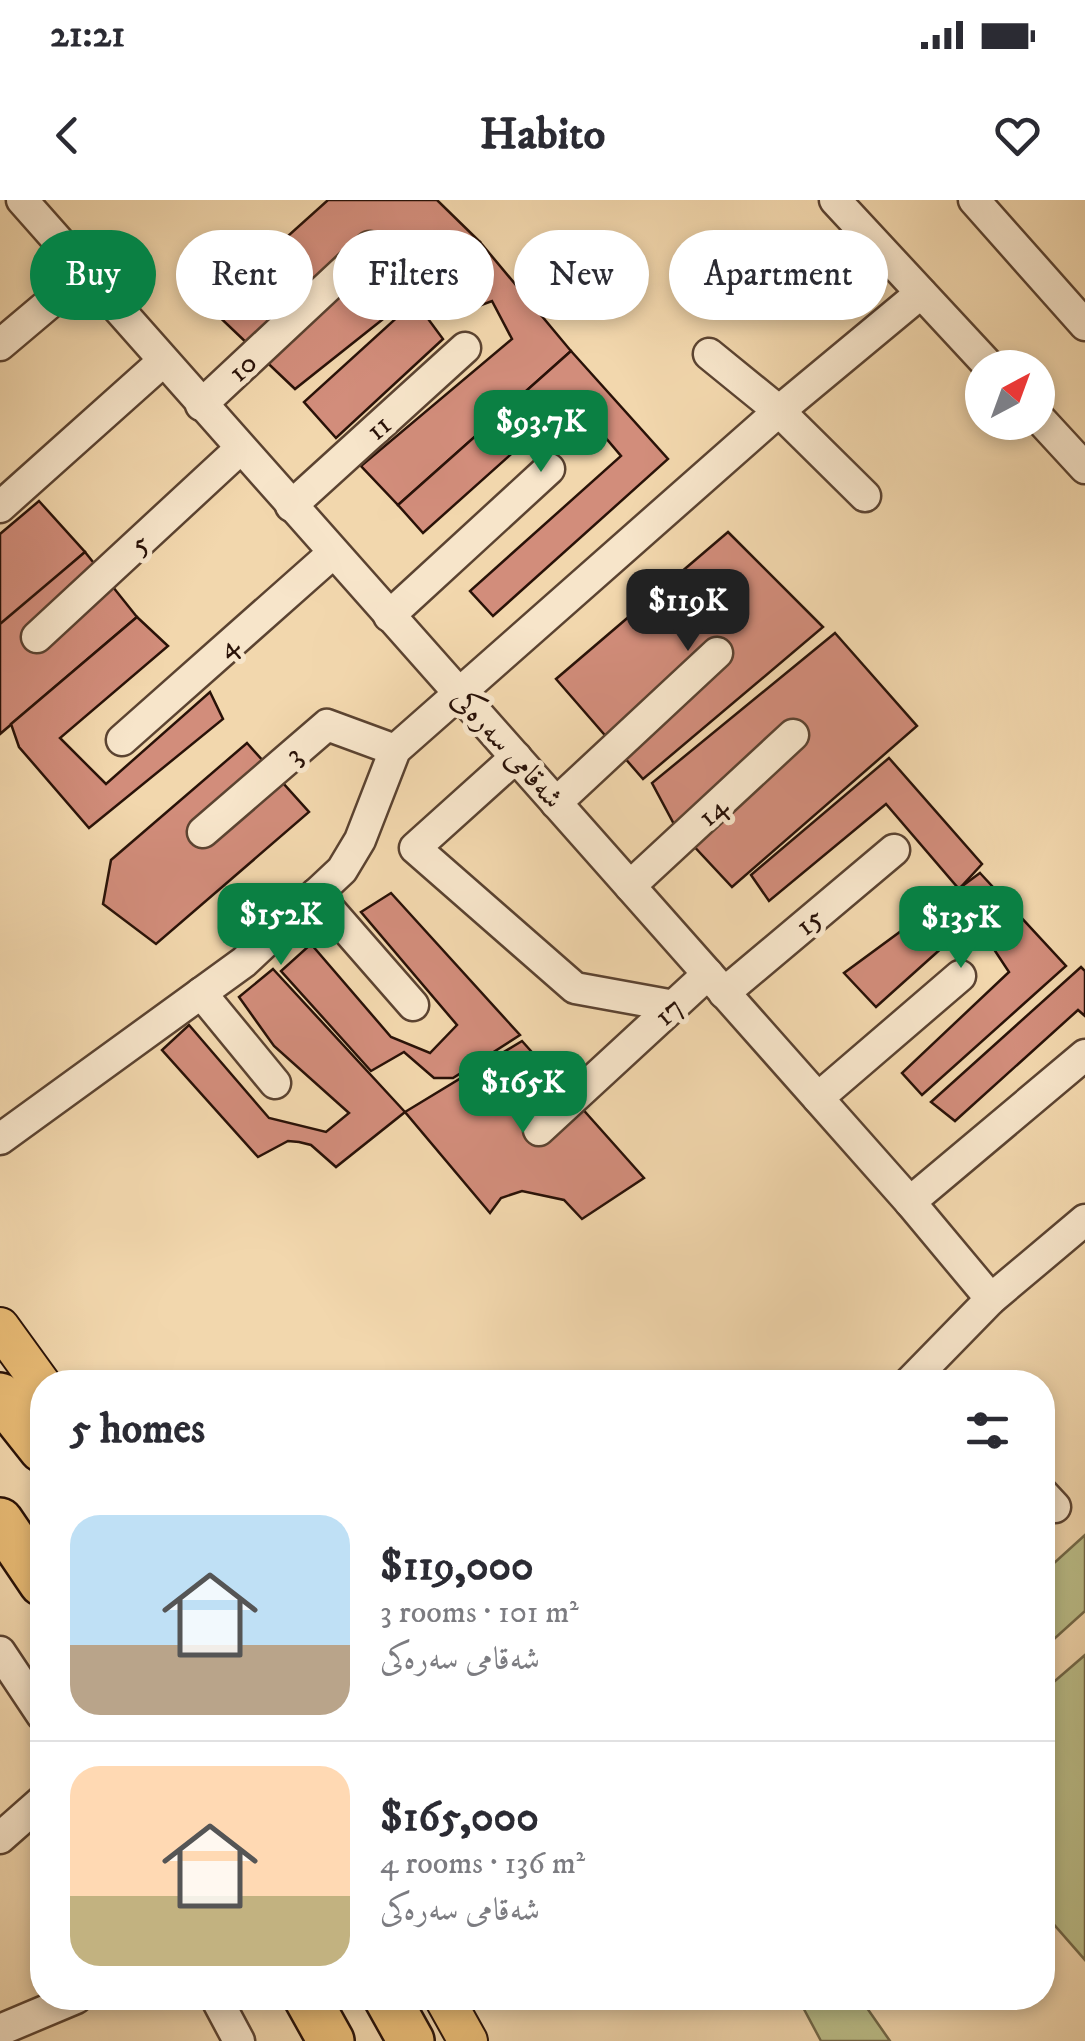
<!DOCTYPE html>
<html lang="en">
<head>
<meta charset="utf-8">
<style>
	body { margin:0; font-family:"IM FELL DW Pica",Amiri,serif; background:#f2f2f3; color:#2b2b33; height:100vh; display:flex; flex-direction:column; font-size:38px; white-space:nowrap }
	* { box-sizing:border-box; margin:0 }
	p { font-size:32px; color:#7c7c81 }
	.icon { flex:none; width:55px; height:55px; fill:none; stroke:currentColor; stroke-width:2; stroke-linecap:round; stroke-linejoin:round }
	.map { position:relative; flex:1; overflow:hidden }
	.drawer { position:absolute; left:30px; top:1170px; width:1025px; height:640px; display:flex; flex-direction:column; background:#fff; border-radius:40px; box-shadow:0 5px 15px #0003 }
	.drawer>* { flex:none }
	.banner { position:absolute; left:30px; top:30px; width:1025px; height:90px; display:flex; gap:20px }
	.needle { width:65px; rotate:41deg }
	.fabs { position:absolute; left:965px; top:150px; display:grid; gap:20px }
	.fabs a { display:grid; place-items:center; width:90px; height:90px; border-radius:50%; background:#fff; box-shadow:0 5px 15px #0003; font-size:50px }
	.price { position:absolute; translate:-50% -85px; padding:0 22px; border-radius:20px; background:#0b8043; color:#fff; font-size:32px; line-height:65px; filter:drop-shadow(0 2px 5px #0008) }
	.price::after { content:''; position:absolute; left:50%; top:60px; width:30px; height:22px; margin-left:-15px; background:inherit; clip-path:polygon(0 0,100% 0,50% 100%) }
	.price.selected { background:#222; color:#fff }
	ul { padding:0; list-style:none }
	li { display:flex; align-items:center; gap:30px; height:250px; padding:0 40px }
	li+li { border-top:2px solid #e1e1e2 }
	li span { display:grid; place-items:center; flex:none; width:280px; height:200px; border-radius:30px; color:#555 }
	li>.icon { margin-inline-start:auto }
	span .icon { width:120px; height:120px; fill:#fffc; stroke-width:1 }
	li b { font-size:42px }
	h2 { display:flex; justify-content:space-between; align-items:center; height:120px; padding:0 40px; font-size:42px }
	.tag { padding:0 35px; border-radius:45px; background:#fff; box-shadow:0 5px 15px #0003; font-size:35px; line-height:90px }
	.tag.selected { background:#0b8043; color:#fff }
	.status { display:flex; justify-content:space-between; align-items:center; height:70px; padding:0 50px; background:#fff; direction:ltr }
	.status svg { height:28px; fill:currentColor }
	header { display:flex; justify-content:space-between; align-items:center; height:130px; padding:0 40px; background:#fff; font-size:45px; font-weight:700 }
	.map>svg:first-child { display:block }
</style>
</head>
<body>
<div class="status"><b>21:21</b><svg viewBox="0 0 49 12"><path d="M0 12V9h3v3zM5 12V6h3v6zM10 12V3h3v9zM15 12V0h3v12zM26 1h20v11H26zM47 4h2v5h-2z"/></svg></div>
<header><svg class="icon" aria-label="back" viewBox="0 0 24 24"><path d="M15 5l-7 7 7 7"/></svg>Habito<svg class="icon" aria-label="heart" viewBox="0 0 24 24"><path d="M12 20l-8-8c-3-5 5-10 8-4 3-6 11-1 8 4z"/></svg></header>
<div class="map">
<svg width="1085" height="1841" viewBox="0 0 1085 1841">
	<rect width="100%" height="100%" fill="#f2d7ad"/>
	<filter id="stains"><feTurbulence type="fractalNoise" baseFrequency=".002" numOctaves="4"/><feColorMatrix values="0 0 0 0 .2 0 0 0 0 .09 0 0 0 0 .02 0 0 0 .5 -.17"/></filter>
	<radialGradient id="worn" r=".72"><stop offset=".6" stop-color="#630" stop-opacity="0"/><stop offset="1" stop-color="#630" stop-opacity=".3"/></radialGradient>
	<g fill="#bbbe89" stroke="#726848" stroke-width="2.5">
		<path d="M1085 1335V1411L1043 1449V1373Z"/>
		<path d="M1085 1455V1760L1043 1712 1042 1492Z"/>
		<path d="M798 1798H860L890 1841H821Z"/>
	</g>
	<g fill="#d28d7b" stroke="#291208" stroke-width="2.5">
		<path d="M328 0H437L480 42 295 189 209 107Z"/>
		<path d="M480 42 571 151 398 305 361 266 512 139 492 101 476 107 434 104 423 112 443 139 336 238 304 202Z"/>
		<path d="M571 151 668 259 493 416 470 391 621 256 577 204 569 199H551L538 212V230L423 333 398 305Z"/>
		<path d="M39 301 85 352 0 427V334Z"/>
		<path d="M728 332 823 427 643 579 556 479Z"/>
		<path d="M85 352 137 417 0 534V424Z"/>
		<path d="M137 417 168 446 60 538 106 584 210 492 223 519 89 628 19 547 11 524Z"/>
		<path d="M835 433 917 526 732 687 675 626 652 583Z"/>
		<path d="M247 543 309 612 156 744 103 704 111 660Z"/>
		<path d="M889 558 982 664 959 689 886 604 769 701 751 675Z"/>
		<path d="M980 673 1066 766 922 895 902 873 1009 772 974 719 876 807 844 773Z"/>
		<path d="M391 693 520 835 453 878H434L404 852 371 871 281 771 311 744 391 837 430 853 457 825 361 712Z"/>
		<path d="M1081 767 1085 771V816L1078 810 955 921 931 902Z"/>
		<path d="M273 769 405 912 336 967 311 945 299 942 288 941 258 957 162 850 189 825 269 918 326 932 349 913 274 846 239 797Z"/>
		<path d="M522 841 644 978 582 1019 564 1000 522 991 501 998 490 1013 405 912Z"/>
	</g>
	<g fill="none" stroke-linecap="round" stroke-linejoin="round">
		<defs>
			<g id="minor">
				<path d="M22 0 910 1002 991 1099"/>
				<path d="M835 0 991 168"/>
				<path d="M974 0 1085 125"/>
				<path d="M0 145 84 74"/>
				<path d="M709 154 779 211 865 296"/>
				<path d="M201 205 370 47"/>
				<path d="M1038 217 1085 268"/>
				<path d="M291 306 465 148"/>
				<path d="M0 307 161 163"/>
				<path d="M389 416 549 269"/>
				<path d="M37 437 240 249"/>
				<path d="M122 540 333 353"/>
				<path d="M516 557 415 648 575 788 674 806"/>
				<path d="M556 603 717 453"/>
				<path d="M203 632 327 525 395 550"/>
				<path d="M630 686 793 535"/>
				<path d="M316 694 413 805"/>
				<path d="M201 793 275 883"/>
				<path d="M724 793 894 650"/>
				<path d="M818 898 960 776"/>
				<path d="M539 930 708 774"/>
				<path d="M0 939 244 762 342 670 360 640 395 550 779 211 921 93"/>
				<path d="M910 1002 1085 855"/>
				<path d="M910 1182 991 1099 1085 1020"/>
				<path d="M1042 1293 1055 1307"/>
				<path d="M0 1452 42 1515"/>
				<path d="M0 1638 42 1601"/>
				<path d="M216 1798 239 1841"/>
				<path d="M0 1830 76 1798"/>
			</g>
			<g id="major">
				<path d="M0 1127 42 1185"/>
				<path d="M444 1798 468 1841"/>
			</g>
			<g id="highway">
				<path d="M0 1196 42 1249"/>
				<path d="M0 1321 42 1383"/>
				<path d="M307 1798 331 1841"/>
				<path d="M387 1798 411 1841"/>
			</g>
		</defs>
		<use href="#minor" stroke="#5b4331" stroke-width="35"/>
		<use href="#major" stroke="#291208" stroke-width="42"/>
		<use href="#highway" stroke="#291208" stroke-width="50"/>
		<use href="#minor" stroke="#f7e5ca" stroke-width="30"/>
		<use href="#major" stroke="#e9bc76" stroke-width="38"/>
		<use href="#highway" stroke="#e9bc76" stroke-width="45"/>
	</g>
	<g text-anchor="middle" stroke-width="10" stroke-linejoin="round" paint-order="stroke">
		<g font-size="30" fill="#291208" stroke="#f7e5ca">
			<text transform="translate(242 167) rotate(-43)" y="10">10</text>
			<text transform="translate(378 227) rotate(-42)" y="10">11</text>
			<text transform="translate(139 343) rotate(-43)" y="10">5</text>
			<text transform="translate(227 446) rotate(-42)" y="10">4</text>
			<text transform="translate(508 548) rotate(48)" y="10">شەقامی سەرەکی</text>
			<text transform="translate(293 554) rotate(-41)" y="10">3</text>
			<text transform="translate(712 611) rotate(-43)" y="10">14</text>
			<text transform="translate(809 721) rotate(-40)" y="10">15</text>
			<text transform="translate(668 811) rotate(-43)" y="10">17</text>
		</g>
	</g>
	<rect width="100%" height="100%" filter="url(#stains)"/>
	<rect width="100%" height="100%" fill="url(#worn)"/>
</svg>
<div class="fabs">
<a><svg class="needle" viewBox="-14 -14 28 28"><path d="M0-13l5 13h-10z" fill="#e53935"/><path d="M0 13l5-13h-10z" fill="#7c7c81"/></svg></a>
</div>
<b class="price" style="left:541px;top:275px">$93.7K</b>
<b class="price selected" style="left:688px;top:454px">$119K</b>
<b class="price" style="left:281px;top:768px">$152K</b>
<b class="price" style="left:961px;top:771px">$135K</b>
<b class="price" style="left:523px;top:936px">$165K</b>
<div class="banner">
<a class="tag selected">Buy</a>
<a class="tag">Rent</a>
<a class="tag">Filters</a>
<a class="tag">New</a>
<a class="tag">Apartment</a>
</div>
<section class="drawer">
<h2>5 homes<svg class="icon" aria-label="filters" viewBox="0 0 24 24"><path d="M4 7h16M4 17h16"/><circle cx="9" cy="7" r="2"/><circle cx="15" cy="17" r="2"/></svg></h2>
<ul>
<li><span style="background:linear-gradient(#bfe0f5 65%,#b9a48a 0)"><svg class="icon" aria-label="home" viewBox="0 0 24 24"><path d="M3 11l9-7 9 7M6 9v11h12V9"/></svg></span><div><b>$119,000</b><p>3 rooms · 101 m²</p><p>شەقامی سەرەکی</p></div></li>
<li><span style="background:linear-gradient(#ffd9b3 65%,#c2b280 0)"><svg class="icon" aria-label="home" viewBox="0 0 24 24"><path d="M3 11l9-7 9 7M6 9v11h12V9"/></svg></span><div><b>$165,000</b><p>4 rooms · 136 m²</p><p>شەقامی سەرەکی</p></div></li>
</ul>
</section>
</div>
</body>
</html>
